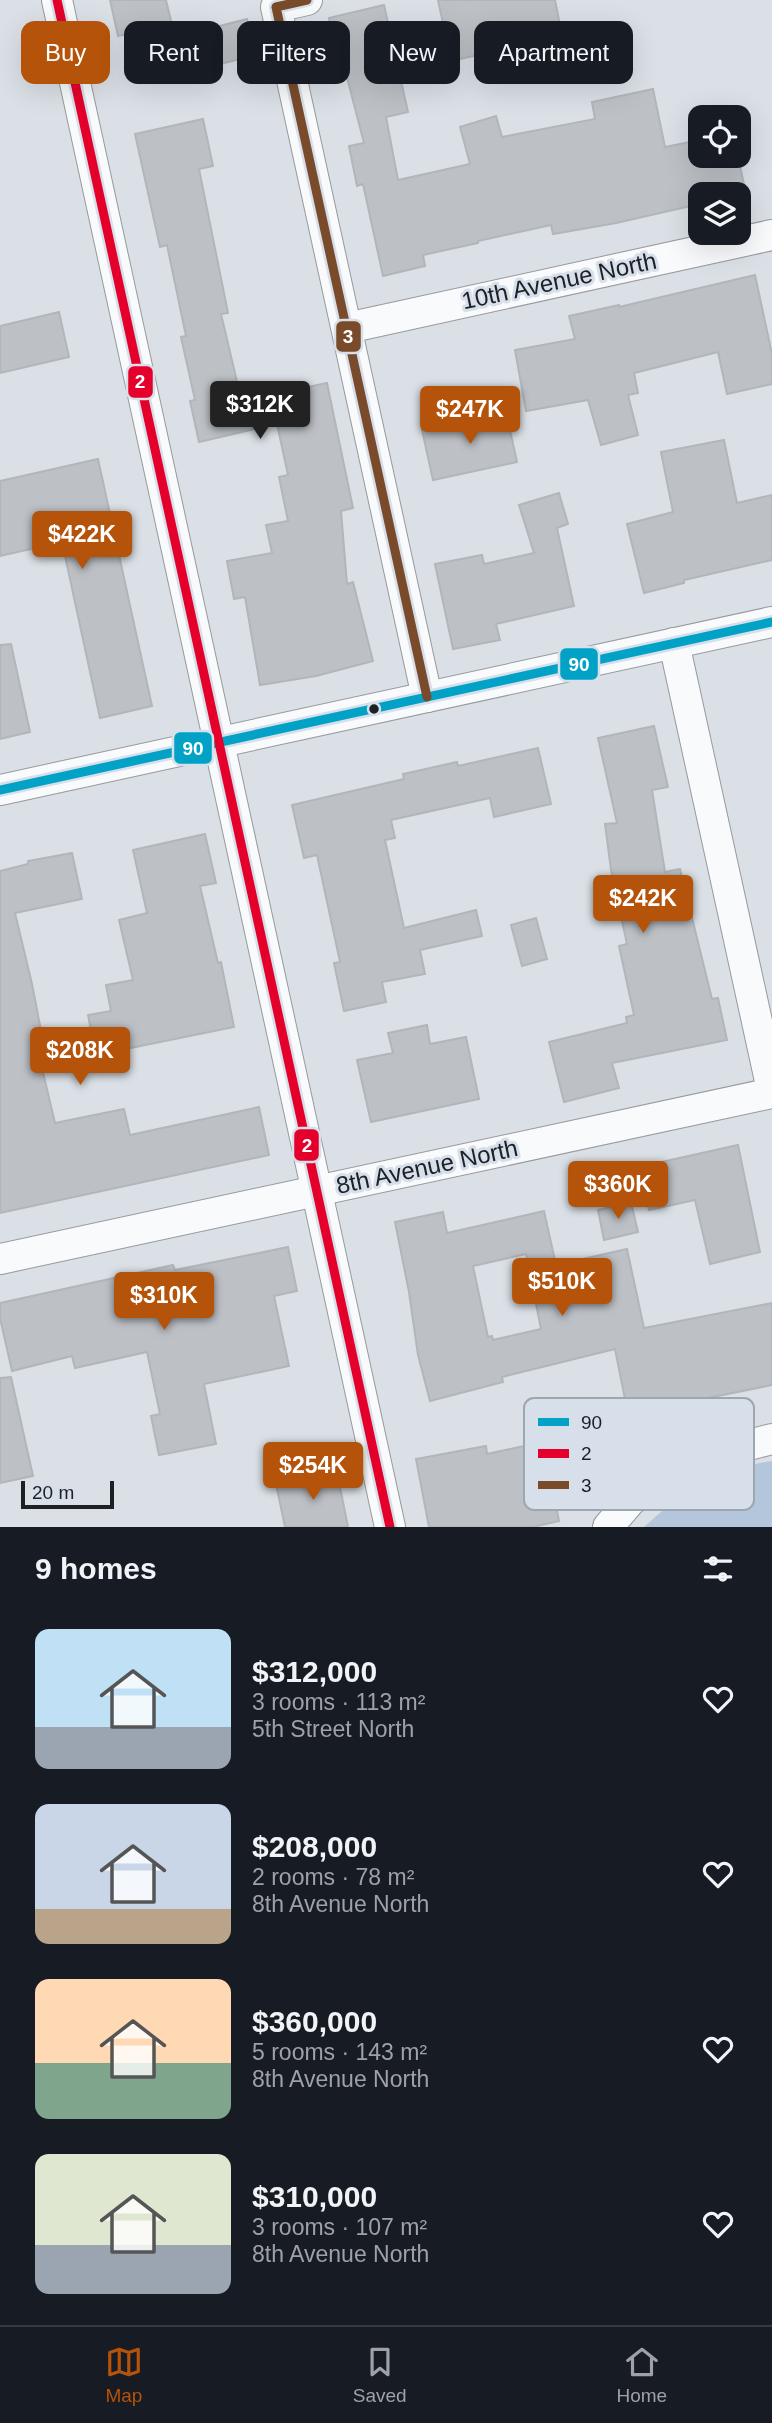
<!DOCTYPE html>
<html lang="en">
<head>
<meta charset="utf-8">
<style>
	body { margin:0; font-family:Arial,sans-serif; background:#20242c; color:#f1f3f6; height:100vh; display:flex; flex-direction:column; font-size:26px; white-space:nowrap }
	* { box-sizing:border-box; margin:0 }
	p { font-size:23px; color:#9ea1a6 }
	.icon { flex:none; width:38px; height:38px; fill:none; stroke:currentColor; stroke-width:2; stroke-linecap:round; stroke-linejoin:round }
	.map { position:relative; height:1527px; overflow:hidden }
	.drawer { display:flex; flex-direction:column; background:#171b24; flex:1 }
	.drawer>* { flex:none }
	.hud { position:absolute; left:21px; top:21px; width:732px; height:63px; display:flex; gap:14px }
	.tools { position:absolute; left:688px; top:105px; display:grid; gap:14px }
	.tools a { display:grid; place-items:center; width:63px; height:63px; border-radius:14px; background:#171b24; box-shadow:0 7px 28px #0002; font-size:35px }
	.scale { position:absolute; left:21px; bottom:18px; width:93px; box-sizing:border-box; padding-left:7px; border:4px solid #1d2024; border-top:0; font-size:19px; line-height:24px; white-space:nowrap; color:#1d2024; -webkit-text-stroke:5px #d6dfea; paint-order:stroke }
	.price { position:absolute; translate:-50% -60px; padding:0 16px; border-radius:7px; background:#b45309; color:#fff; font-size:23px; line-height:46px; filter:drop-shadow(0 2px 4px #0008) }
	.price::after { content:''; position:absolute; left:50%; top:42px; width:21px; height:16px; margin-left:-10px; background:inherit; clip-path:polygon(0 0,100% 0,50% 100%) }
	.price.active { background:#222; color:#fff }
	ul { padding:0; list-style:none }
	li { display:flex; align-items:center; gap:21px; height:175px; padding:0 35px }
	li span { display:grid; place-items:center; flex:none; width:196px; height:140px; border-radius:14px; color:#555 }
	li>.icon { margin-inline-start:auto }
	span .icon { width:84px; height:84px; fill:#fffc; stroke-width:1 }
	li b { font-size:30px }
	h2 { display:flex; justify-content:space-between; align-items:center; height:84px; padding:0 35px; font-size:30px }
	.tag { padding:0 24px; border-radius:14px; background:#171b24; box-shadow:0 7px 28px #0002; font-size:24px; line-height:63px }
	.tag.active { background:#b45309; color:#fff }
	.tabs { display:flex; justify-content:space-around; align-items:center; height:98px; border-top:2px solid #363941; background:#171b24; font-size:19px; color:#9ea1a6 }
	.tabs a { display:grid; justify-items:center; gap:4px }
	.tabs .active { color:#b45309 }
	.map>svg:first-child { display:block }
</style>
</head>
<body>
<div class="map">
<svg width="772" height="1527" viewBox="0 0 772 1527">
	<rect width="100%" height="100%" fill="#dae0e6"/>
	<path fill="#b4c6db" d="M772 1461V1527H644C683 1491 719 1468 772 1461Z"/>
	<g fill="#bdc1c6" stroke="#b1b6ba" stroke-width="2" fill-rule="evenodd">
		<path d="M110 0H166L172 25 118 36Z"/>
		<path d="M438 0H555L562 35 496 48V51L451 61Z"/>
		<path d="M384 5 408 112 386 117 398 180 470 164 460 127 496 116 502 137 595 119 592 102 653 89 665 147 700 140V156H738L746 194H700V204L616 223 553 234 551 225 478 241V243L423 255 425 266 383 276 363 184 357 186 349 146 364 143 344 66 339 67 329 18Z"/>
		<path d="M247 19 256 55 185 73 176 37Z"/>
		<path d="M203 119 213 166 199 169 228 313 221 314 239 390 253 387 256 398 327 383 353 508 341 511 347 584 353 582 373 661 316 676 260 685 245 597 234 599 227 561 272 553 266 525 288 521 279 477 288 475 277 424 199 442 190 401 195 400 181 337 186 336 167 245 160 247 135 134Z"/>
		<path d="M755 275 772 354V384L727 394 718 352 634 373 638 393 628 395 638 435 601 445 588 400 526 411 515 350 575 339 569 316 619 305V307Z"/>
		<path d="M59 312 69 357 0 373V326Z"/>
		<path d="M506 412 517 462 433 480 422 430Z"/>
		<path d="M724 440 737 503 772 495V560L684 580V583L644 593 627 524 673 512 661 452Z"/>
		<path d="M98 459 152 706 100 718 62 542 0 556V481Z"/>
		<path d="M559 493 568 524 557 528 574 606 496 624 500 640 453 649 435 564 482 555 484 564 534 553 519 505Z"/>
		<path d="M11 644 30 732 0 739V645Z"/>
		<path d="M654 726 668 787 652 790 665 872 680 869 712 999 718 998 727 1040 612 1063 619 1088 564 1102 549 1042 627 1023 626 1017 634 1015 619 946 627 944 611 870 605 824 617 823 598 738Z"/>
		<path d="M538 748 551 804 494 817 490 798 391 820 395 838 385 840 404 928 476 910 482 936 420 950 425 974 382 982 386 1002 344 1011 334 963 340 962 317 855 304 858 292 805 404 779 403 774 457 762 458 766Z"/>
		<path d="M205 834 216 883 200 886 218 963 221 962 234 1027 96 1055 88 1015 111 1011 106 985 133 980 119 920 147 913 133 850Z"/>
		<path d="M72 853 82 899 15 913 32 984 48 1067 42 1068 55 1123 124 1109 130 1135 259 1107 269 1155 0 1213V871L28 864V861Z"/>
		<path d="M536 918 547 959 522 966 511 925Z"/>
		<path d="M427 1025 430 1044 466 1037 479 1099 371 1122 357 1060 393 1053 388 1033Z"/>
		<path d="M738 1145 760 1252 710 1264 695 1200 649 1210 639 1167Z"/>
		<path d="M631 1202 638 1232 604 1240 598 1210Z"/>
		<path d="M544 1211 556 1265 627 1249 644 1328 772 1303V1385L628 1414 615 1349 502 1377 503 1382 430 1401 418 1355 409 1292 395 1222 443 1212 447 1233ZM526 1254 541 1329 493 1340 492 1336 488 1337 473 1266Z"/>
		<path d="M288 1247 297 1291 274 1296 289 1366 204 1384 216 1444 159 1455 151 1416 160 1414 147 1352 75 1368 72 1356 12 1371 0 1318V1303L173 1265 175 1270Z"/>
		<path d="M11 1377 33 1476 0 1483V1378Z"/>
		<path d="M543 1442 559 1521 533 1527H429L416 1459 486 1446 487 1454Z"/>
		<path d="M337 1472 348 1527H285L276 1484Z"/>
	</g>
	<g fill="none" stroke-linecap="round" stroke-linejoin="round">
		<defs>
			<g id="minor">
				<path d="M57 0 390 1527"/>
				<path d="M307 0 276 7 427 697"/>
				<path d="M347 328 772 235"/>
				<path d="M674 643 772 1090"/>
				<path d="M0 790 772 622"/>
				<path d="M0 1259 772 1093"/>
				<path d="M608 1527 631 1500 695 1459 772 1439"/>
			</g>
		</defs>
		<use href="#minor" stroke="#969a9e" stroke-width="32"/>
		<use href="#minor" stroke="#f9fafb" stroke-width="30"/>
		<defs>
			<path id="bus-1" d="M0 790 772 622"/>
			<path id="bus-2" d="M57 0 390 1527"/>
			<path id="bus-3" d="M307 0 276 7 427 697"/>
		</defs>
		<use href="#bus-1" stroke="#d6dfea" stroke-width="14"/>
		<use href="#bus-2" stroke="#d6dfea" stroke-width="14"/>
		<use href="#bus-3" stroke="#d6dfea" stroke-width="14"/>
		<use href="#bus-1" stroke="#01a2c6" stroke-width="9"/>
		<use href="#bus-2" stroke="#e4002b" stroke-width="9"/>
		<use href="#bus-3" stroke="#7a4b2a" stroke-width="9"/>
	</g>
	<circle fill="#1d2024" stroke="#d6dfea" stroke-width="2.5" cx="374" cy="709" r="6"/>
	<g text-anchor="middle" stroke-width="6" stroke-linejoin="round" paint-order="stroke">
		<g font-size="24" fill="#1d2024" stroke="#d6dfea">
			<text transform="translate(559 281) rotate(-12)" y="8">10th Avenue North</text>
			<text transform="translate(427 1167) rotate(-12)" y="8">8th Avenue North</text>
		</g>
	</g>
	<rect x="524" y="1398" width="230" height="112" rx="10" fill="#d6dfea" stroke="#9ea6af" stroke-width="2"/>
	<rect x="538" y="1418" width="31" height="8" fill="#01a2c6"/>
	<rect x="538" y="1449" width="31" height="9" fill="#e4002b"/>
	<rect x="538" y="1481" width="31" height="8" fill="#7a4b2a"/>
	<g font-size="19" fill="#1d2024">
		<text x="581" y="1429">90</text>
		<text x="581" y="1460">2</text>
		<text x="581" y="1492">3</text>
	</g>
	<g stroke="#d6dfea" stroke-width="2.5">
		<rect x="335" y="320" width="27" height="33" rx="7" fill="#7a4b2a"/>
		<rect x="127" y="365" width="27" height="34" rx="7" fill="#e4002b"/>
		<rect x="559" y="647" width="40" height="34" rx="7" fill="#01a2c6"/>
		<rect x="173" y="731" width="40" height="34" rx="7" fill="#01a2c6"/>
		<rect x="293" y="1128" width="27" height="34" rx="7" fill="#e4002b"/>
	</g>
	<g font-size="19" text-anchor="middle" font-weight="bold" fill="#fff">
		<text x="348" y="343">3</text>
		<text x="140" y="388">2</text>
		<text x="579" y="671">90</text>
		<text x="193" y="755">90</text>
		<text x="307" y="1152">2</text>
	</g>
</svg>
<div class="tools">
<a><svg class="icon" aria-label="locate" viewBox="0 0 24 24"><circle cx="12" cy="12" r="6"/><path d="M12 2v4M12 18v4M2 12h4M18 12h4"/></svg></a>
<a><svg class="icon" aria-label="layers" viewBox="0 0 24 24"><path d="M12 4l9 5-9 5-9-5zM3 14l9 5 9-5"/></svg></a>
</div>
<div class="scale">20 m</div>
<b class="price active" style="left:260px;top:441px">$312K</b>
<b class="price" style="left:470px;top:446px">$247K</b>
<b class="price" style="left:82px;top:571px">$422K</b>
<b class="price" style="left:643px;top:935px">$242K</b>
<b class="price" style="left:80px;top:1087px">$208K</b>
<b class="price" style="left:618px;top:1221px">$360K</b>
<b class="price" style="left:562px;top:1318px">$510K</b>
<b class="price" style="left:164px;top:1332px">$310K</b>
<b class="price" style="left:313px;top:1502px">$254K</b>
<div class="hud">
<a class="tag active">Buy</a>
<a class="tag">Rent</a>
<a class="tag">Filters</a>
<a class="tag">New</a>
<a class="tag">Apartment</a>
</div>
</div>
<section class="drawer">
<h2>9 homes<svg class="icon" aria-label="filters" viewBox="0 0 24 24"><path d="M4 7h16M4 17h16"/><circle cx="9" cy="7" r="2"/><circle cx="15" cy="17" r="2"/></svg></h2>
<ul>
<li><span style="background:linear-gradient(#bfe0f5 70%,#9aa5b1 0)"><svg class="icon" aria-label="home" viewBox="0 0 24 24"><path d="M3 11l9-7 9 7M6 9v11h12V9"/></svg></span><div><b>$312,000</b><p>3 rooms · 113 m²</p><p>5th Street North</p></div><svg class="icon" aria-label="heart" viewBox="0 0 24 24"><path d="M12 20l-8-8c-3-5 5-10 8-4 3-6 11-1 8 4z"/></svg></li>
<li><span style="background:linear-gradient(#c9d6e8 75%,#b9a48a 0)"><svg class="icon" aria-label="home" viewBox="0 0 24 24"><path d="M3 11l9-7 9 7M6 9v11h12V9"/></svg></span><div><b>$208,000</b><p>2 rooms · 78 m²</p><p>8th Avenue North</p></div><svg class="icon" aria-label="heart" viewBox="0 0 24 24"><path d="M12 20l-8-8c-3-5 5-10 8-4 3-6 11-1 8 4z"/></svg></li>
<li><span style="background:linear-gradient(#ffd9b3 60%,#7fa58c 0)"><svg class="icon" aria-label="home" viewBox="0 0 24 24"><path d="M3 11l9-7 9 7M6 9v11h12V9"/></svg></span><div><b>$360,000</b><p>5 rooms · 143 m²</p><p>8th Avenue North</p></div><svg class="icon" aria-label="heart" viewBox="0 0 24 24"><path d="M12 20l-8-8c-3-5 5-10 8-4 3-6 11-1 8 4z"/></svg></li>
<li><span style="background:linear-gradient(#dfe7d0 65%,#9aa5b1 0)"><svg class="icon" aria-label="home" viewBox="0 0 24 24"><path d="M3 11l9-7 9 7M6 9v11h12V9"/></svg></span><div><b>$310,000</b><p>3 rooms · 107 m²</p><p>8th Avenue North</p></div><svg class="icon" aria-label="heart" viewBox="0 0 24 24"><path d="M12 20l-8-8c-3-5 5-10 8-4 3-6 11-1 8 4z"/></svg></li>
</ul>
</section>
<nav class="tabs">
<a class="active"><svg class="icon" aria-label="map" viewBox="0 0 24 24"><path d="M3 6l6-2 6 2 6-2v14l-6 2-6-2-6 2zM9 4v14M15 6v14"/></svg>Map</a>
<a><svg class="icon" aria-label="saved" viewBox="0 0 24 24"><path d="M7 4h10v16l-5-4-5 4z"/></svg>Saved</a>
<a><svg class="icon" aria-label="home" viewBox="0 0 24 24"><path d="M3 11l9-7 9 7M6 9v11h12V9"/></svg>Home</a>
</nav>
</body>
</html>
